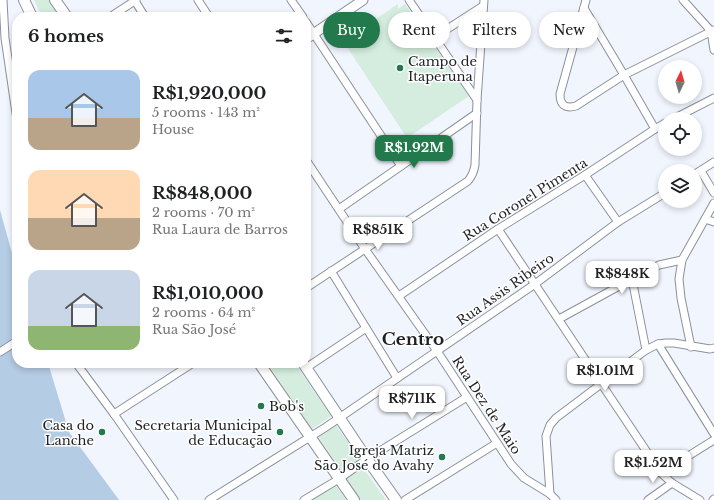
<!DOCTYPE html>
<html lang="en">
<head>
<meta charset="utf-8">
<style>
	body { margin:0; font-family:"Libre Baskerville",serif; background:#f6f6f6; color:#202124; height:100vh; display:flex; flex-direction:column; font-size:15px; white-space:nowrap }
	* { box-sizing:border-box; margin:0 }
	p { font-size:13px; color:#757577 }
	.icon { flex:none; width:22px; height:22px; fill:none; stroke:currentColor; stroke-width:2; stroke-linecap:round; stroke-linejoin:round }
	.map { position:relative; flex:1; overflow:hidden }
	.sheet { position:absolute; left:12px; top:12px; width:299px; height:356px; display:flex; flex-direction:column; background:#fff; border-radius:16px; box-shadow:0 2px 6px #0003 }
	.sheet>* { flex:none }
	.hud { position:absolute; left:323px; top:12px; width:331px; height:36px; display:flex; gap:8px }
	.needle { width:26px; rotate:5deg }
	.tools { position:absolute; left:658px; top:60px; display:grid; gap:8px }
	.tools a { display:grid; place-items:center; width:44px; height:44px; border-radius:50%; background:#fff; box-shadow:0 2px 6px #0003; font-size:20px }
	.price { position:absolute; translate:-50% -34px; padding:0 9px; border-radius:8px; background:#fff; color:#222; font-size:13px; line-height:26px; filter:drop-shadow(0 1px 2px #0008) }
	.price::after { content:''; position:absolute; left:50%; top:24px; width:12px; height:9px; margin-left:-6px; background:inherit; clip-path:polygon(0 0,100% 0,50% 100%) }
	.price.on { background:#22794c; color:#fff }
	ul { padding:0; list-style:none }
	li { display:flex; align-items:center; gap:12px; height:100px; padding:0 16px }
	li span { display:grid; place-items:center; flex:none; width:112px; height:80px; border-radius:12px; color:#555 }
	li>.icon { margin-inline-start:auto }
	span .icon { width:48px; height:48px; fill:#fffc; stroke-width:1 }
	li b { font-size:17px }
	h2 { display:flex; justify-content:space-between; align-items:center; height:48px; padding:0 16px; font-size:17px }
	.tag { padding:0 14px; border-radius:18px; background:#fff; box-shadow:0 2px 6px #0003; font-size:14px; line-height:36px }
	.tag.on { background:#22794c; color:#fff }
	.map>svg:first-child { display:block }
</style>
</head>
<body>
<div class="map">
<svg width="714" height="500" viewBox="0 0 714 500">
	<rect width="100%" height="100%" fill="#f1f5fe"/>
	<g fill="#d4edde">
		<path d="M34 0H50L61 17H42Z"/>
		<path d="M398 4V9L405 4 469 96 407 138 343 41Z"/>
		<path d="M267 363H295L331 416 312 429Z"/>
		<path d="M336 425 361 460 342 471 318 436Z"/>
		<path d="M363 468 386 500H359L345 481Z"/>
		<path d="M335 484 346 500H311Z"/>
	</g>
	<path fill="#b5cce5" d="M0 210 17 271V363H48L69 432 119 500H0Z"/>
	<g fill="none" stroke-linecap="round" stroke-linejoin="round">
		<defs>
			<g id="minor">
				<path d="M3 0 5 38 17 120"/>
				<path d="M198 0 209 17"/>
				<path d="M291 0 303 17"/>
				<path d="M409 0 477 100"/>
				<path d="M586 0 560 94C560 105 565 109 576 106L624 75 714 30"/>
				<path d="M683 0 711 31 714 50"/>
				<path d="M135 1 145 17"/>
				<path d="M584 8 624 75 655 129"/>
				<path d="M110 17 136 0"/>
				<path d="M306 22 401 166"/>
				<path d="M435 37 483 6"/>
				<path d="M673 119 714 98"/>
				<path d="M306 160 365 249 437 351 511 464 524 478 550 494 556 500"/>
				<path d="M701 171 714 193"/>
				<path d="M695 174 714 162"/>
				<path d="M585 175 618 222"/>
				<path d="M339 209 401 166 477 113"/>
				<path d="M705 219 714 222"/>
				<path d="M498 229 661 473 672 483 700 500"/>
				<path d="M331 271 397 378"/>
				<path d="M632 279 646 350"/>
				<path d="M306 288 468 181C472 176 474 172 475 165L477 100 484 0"/>
				<path d="M399 296 498 229 585 175 655 129 665 123"/>
				<path d="M559 319 632 279 659 265 682 260"/>
				<path d="M658 344 714 434"/>
				<path d="M691 347 681 298 679 279 682 260 714 203"/>
				<path d="M0 352 17 341"/>
				<path d="M76 363 114 414 174 500"/>
				<path d="M306 368 366 328"/>
				<path d="M114 414 193 363"/>
				<path d="M661 473 714 440"/>
				<path d="M550 494 546 436 550 425 556 418 646 350 658 344 666 343H674L710 349 714 348"/>
				<path d="M209 500 326 427 535 284 618 222 665 193"/>
				<path d="M304 500 339 479 367 459 467 397"/>
				<path d="M405 500 497 443"/>
				<path d="M648 500 672 483"/>
				<path d="M713 500 714 499"/>
			</g>
			<path id="major" d="M306 39 363 0"/>
			<g id="highway">
				<path d="M24 0 32 17"/>
				<path d="M55 0 67 17"/>
				<path d="M259 363 354 500"/>
				<path d="M303 363 367 459 396 500"/>
			</g>
		</defs>
		<use href="#minor" stroke="#8b909a" stroke-width="9"/>
		<use href="#major" stroke="#8b909a" stroke-width="11"/>
		<use href="#highway" stroke="#8b909a" stroke-width="12"/>
		<use href="#minor" stroke="#fff" stroke-width="7"/>
		<use href="#major" stroke="#fff" stroke-width="9"/>
		<use href="#highway" stroke="#fff" stroke-width="10"/>
	</g>
	<g fill="#22794c" stroke="#fff" stroke-width="1.5">
		<circle cx="400" cy="68" r="4"/>
		<circle cx="261" cy="406" r="4"/>
		<circle cx="102" cy="432" r="4"/>
		<circle cx="280" cy="432" r="4"/>
		<circle cx="442" cy="457" r="4"/>
	</g>
	<g text-anchor="middle" stroke-width="3" stroke-linejoin="round" paint-order="stroke">
		<g font-size="13" fill="#1f2024" stroke="#fff" text-anchor="end">
			<text x="408" y="66" text-anchor="start">Campo de<tspan x="408" dy="15">Itaperuna</tspan></text>
			<text x="269" y="411" text-anchor="start">Bob's</text>
			<text x="94" y="430">Casa do<tspan x="94" dy="15">Lanche</tspan></text>
			<text x="272" y="430">Secretaria Municipal<tspan x="272" dy="15">de Educação</tspan></text>
			<text x="434" y="455">Igreja Matriz<tspan x="434" dy="15">São José do Avahy</tspan></text>
		</g>
		<g font-size="13" fill="#1f2024" stroke="#fff">
			<text transform="translate(525 199) rotate(-32)" y="5">Rua Coronel Pimenta</text>
			<text transform="translate(505 289) rotate(-35)" y="5">Rua Assis Ribeiro</text>
			<text transform="translate(487 405) rotate(57)" y="5">Rua Dez de Maio</text>
		</g>
		<g font-size="17" font-weight="bold" fill="#1f2024" stroke="#fff">
			<text x="413" y="345">Centro</text>
		</g>
	</g>
</svg>
<div class="tools">
<a><svg class="needle" viewBox="-14 -14 28 28"><path d="M0-13l5 13h-10z" fill="#e53935"/><path d="M0 13l5-13h-10z" fill="#757577"/></svg></a>
<a><svg class="icon" aria-label="locate" viewBox="0 0 24 24"><circle cx="12" cy="12" r="6"/><path d="M12 2v4M12 18v4M2 12h4M18 12h4"/></svg></a>
<a><svg class="icon" aria-label="layers" viewBox="0 0 24 24"><path d="M12 4l9 5-9 5-9-5zM3 14l9 5 9-5"/></svg></a>
</div>
<b class="price on" style="left:414px;top:169px">R$1.92M</b>
<b class="price" style="left:378px;top:251px">R$851K</b>
<b class="price" style="left:622px;top:295px">R$848K</b>
<b class="price" style="left:605px;top:392px">R$1.01M</b>
<b class="price" style="left:412px;top:420px">R$711K</b>
<b class="price" style="left:653px;top:484px">R$1.52M</b>
<div class="hud">
<a class="tag on">Buy</a>
<a class="tag">Rent</a>
<a class="tag">Filters</a>
<a class="tag">New</a>
</div>
<section class="sheet">
<h2>6 homes<svg class="icon" aria-label="filters" viewBox="0 0 24 24"><path d="M4 7h16M4 17h16"/><circle cx="9" cy="7" r="2"/><circle cx="15" cy="17" r="2"/></svg></h2>
<ul>
<li><span style="background:linear-gradient(#a9c7e8 60%,#b9a48a 0)"><svg class="icon" aria-label="home" viewBox="0 0 24 24"><path d="M3 11l9-7 9 7M6 9v11h12V9"/></svg></span><div><b>R$1,920,000</b><p>5 rooms · 143 m²</p><p>House</p></div></li>
<li><span style="background:linear-gradient(#ffd9b3 60%,#b9a48a 0)"><svg class="icon" aria-label="home" viewBox="0 0 24 24"><path d="M3 11l9-7 9 7M6 9v11h12V9"/></svg></span><div><b>R$848,000</b><p>2 rooms · 70 m²</p><p>Rua Laura de Barros</p></div></li>
<li><span style="background:linear-gradient(#c9d6e8 70%,#8fb573 0)"><svg class="icon" aria-label="home" viewBox="0 0 24 24"><path d="M3 11l9-7 9 7M6 9v11h12V9"/></svg></span><div><b>R$1,010,000</b><p>2 rooms · 64 m²</p><p>Rua São José</p></div></li>
</ul>
</section>
</div>
</body>
</html>
